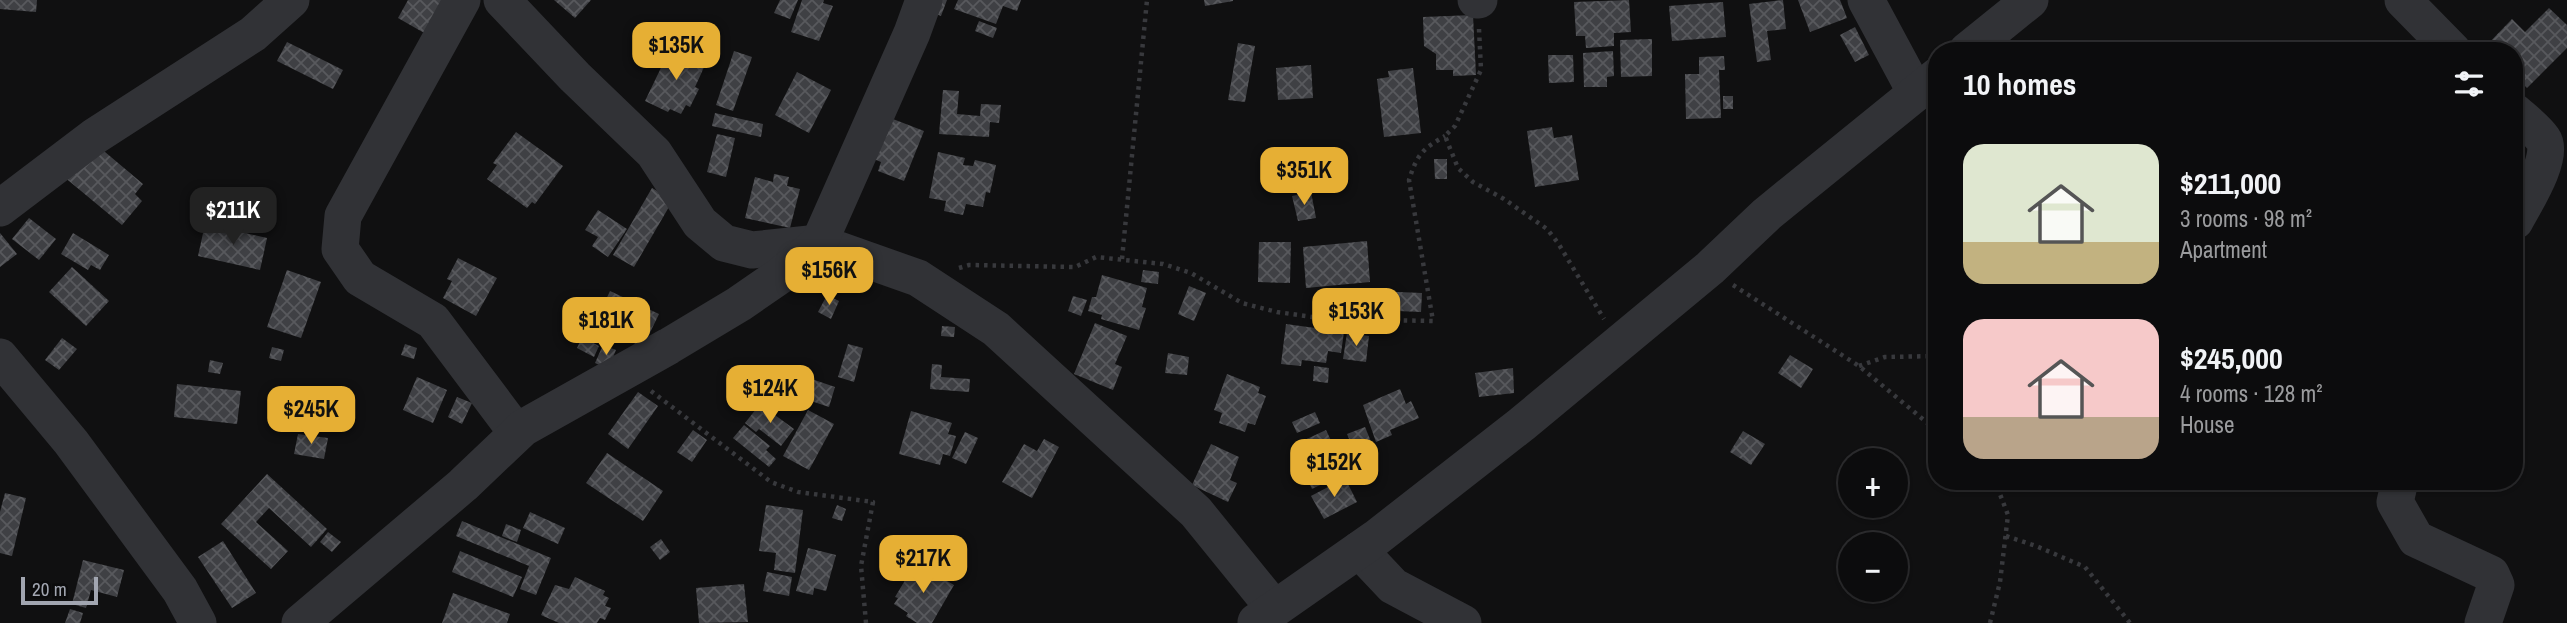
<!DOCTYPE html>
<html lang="en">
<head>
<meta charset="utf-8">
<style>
	body { margin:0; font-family:"Archivo Narrow",sans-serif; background:#151516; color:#f1f3f6; height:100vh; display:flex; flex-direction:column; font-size:26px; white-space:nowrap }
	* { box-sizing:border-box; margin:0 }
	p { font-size:23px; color:#9a9b9d }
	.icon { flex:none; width:38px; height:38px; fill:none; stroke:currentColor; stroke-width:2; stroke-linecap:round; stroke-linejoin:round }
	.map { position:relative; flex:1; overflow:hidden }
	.panel { position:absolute; left:1928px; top:42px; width:595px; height:448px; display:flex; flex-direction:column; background:#0c0c0d; border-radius:28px; box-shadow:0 2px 5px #0004,0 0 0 2px #2c2c2e }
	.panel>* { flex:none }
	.fabs { position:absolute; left:1838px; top:448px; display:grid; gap:14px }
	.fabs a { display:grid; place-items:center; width:70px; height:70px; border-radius:50%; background:#0c0c0d; box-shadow:0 2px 5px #0004,0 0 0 2px #2c2c2e; font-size:35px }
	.scale { position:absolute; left:21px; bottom:18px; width:77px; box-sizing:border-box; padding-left:7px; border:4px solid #a2a6b1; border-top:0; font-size:19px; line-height:24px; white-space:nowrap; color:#a2a6b1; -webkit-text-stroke:5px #0b0b0c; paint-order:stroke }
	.price { position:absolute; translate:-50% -60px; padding:0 16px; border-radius:14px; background:#e6af34; color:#111; font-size:23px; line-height:46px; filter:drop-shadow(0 2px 4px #0008) }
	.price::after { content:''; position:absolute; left:50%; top:42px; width:21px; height:16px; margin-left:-10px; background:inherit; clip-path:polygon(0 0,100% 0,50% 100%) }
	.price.current { background:#222; color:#fff }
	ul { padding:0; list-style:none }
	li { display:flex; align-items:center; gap:21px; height:175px; padding:0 35px }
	li span { display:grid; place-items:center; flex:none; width:196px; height:140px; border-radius:21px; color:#555 }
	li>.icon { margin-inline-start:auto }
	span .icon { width:84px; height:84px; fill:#fffc; stroke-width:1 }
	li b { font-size:30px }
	h2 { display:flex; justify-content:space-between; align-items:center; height:84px; padding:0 35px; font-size:30px }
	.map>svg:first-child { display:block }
</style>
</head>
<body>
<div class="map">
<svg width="2567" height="623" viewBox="0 0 2567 623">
	<defs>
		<pattern id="building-cross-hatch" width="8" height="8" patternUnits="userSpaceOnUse" patternTransform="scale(1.75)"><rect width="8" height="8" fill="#3f4044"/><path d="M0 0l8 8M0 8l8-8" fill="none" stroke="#58595d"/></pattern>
	</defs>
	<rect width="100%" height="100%" fill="#101011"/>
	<g fill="url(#building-cross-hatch)">
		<path d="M0 0H37L36 12 0 9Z"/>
		<path d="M408 0H442L426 34 398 18Z"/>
		<path d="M554 0H591L575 18Z"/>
		<path d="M780 0H798L790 19 774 13Z"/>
		<path d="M802 0H824L823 3 833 6 819 41 791 32Z"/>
		<path d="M930 0H947L941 16 926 10Z"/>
		<path d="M958 0H1021L1017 11 1003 6 996 24 954 9Z"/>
		<path d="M1204 0H1233V1L1205 6Z"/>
		<path d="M1629 0 1631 32 1614 33V46L1586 48 1585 36H1576L1574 2Z"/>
		<path d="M1783 0 1786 29 1767 31 1771 60 1757 62 1749 4Z"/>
		<path d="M1798 0H1840L1847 18 1810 32Z"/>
		<path d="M1723 2 1726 37 1672 41 1669 6Z"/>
		<path d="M2549 8 2567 25V48L2527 88 2515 76V51H2489L2485 47 2512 19 2525 32Z"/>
		<path d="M1473 15 1476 75 1453 76V70H1436V54L1424 46 1423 17Z"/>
		<path d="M979 21 997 28 993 38 975 31Z"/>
		<path d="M1855 27 1869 55 1855 62 1840 35Z"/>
		<path d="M1652 39V76L1621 77 1620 40Z"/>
		<path d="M287 42 343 70 333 89 277 61Z"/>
		<path d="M1238 43 1255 46 1245 102 1228 100Z"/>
		<path d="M671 47 706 63 695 87 699 89 690 107 686 105 681 114 670 109 668 112 645 101Z"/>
		<path d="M734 51 752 57 733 111 716 105Z"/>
		<path d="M1613 51 1614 76 1607 77V87H1584L1583 53Z"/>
		<path d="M1548 55H1573L1574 82 1549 83Z"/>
		<path d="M1724 56 1725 70H1719L1721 118 1686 119 1685 74H1699V57Z"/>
		<path d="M1311 65 1313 98 1278 100 1276 68Z"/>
		<path d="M1413 68 1421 133 1384 137 1377 79 1389 77 1388 71Z"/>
		<path d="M797 72 831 90 809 133 775 115Z"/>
		<path d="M943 90 959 91 957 114 980 116 981 104 1001 105 999 123 990 122 989 137 939 134Z"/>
		<rect x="1723" y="96" width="10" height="13"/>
		<path d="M715 113 763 124 761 137 712 126Z"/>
		<path d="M880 114 924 131 904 181 878 171 881 162 871 158Z"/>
		<path d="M1552 127 1554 138 1572 135 1579 180 1535 187 1527 131Z"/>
		<path d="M516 132 563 166 535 204 532 202 527 208 487 179 497 165 493 163Z"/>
		<path d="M717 134 735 138 726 177 707 172Z"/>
		<path d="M92 141 143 184 135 194 142 201 122 225 63 176Z"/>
		<path d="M1313 147 1317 184 1289 187 1285 150Z"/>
		<path d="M938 152 965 158 963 165 973 166 975 160 996 165 990 193 986 192 983 207 966 204 963 215 944 211 946 201 929 198Z"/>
		<path d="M1434 159H1447V179H1435Z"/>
		<path d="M774 174 789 177 787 186 800 189 790 228 745 218 755 177 773 182Z"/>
		<path d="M652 188 673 200 634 267 613 255Z"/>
		<path d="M1311 192 1316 218 1298 221 1292 196Z"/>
		<path d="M598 210 627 229 608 257 592 246 598 237 585 230Z"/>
		<path d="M29 218 56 239 39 260 12 239Z"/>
		<path d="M205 224 267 238 260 270 198 256Z"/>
		<path d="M0 233 17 254 0 267Z"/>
		<path d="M73 233 109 255 100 270 91 265 88 270 61 254Z"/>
		<path d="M1367 241 1370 282 1306 288 1303 247Z"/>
		<path d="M1259 242H1291L1290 283 1258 282Z"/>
		<path d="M458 258 497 278 476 316 443 298 452 281 447 279Z"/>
		<path d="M72 267 109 301 86 326 49 292Z"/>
		<path d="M287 270 321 282 301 338 267 327Z"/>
		<path d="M1143 270 1159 272 1158 284 1141 282Z"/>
		<path d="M1102 275 1147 288 1142 307 1146 308 1139 330 1101 319 1102 315 1088 311 1092 297H1096Z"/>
		<path d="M1189 286 1206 293 1194 321 1178 314Z"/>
		<path d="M610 291 659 314 645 343 638 340 636 344 594 325Z"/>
		<path d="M1374 291 1422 293 1421 312 1374 310Z"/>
		<path d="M827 295 839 301 831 319 818 312Z"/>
		<path d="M1073 296 1087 300 1081 316 1068 311Z"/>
		<path d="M1095 323 1127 336 1115 364 1122 367 1113 390 1074 374Z"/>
		<path d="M1286 324 1344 332 1341 353 1328 351 1326 363 1302 360 1301 366 1281 364Z"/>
		<path d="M942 326 955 327 954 337 941 336Z"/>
		<path d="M1347 333 1369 336 1366 362 1343 359Z"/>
		<path d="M582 337 599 346 594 357 577 348Z"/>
		<path d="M62 338 77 349 59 370 45 360Z"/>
		<path d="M405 344 417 348 414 359 401 355Z"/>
		<path d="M848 344 863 348 854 382 838 377Z"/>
		<path d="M603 345 616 350 608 369 595 363Z"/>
		<path d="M272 347 284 350 281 361 269 358Z"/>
		<path d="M1168 353 1189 357 1187 375 1165 373Z"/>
		<path d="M1790 355 1813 369 1801 388 1778 373Z"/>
		<path d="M210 360 223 363 220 374 208 372Z"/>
		<path d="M932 364 942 365 941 377 970 379 969 392 930 389Z"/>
		<path d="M1314 366 1329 368 1328 383 1313 381Z"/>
		<path d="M1513 368 1514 393 1479 397 1475 373Z"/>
		<path d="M1227 374 1260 387 1258 393 1266 396 1255 425 1248 423 1245 432 1219 423 1222 413 1214 410Z"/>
		<path d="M800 375 835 387 829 407 793 395Z"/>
		<path d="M417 377 447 390 433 423 403 410Z"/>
		<path d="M177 384 241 391 237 424 174 417Z"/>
		<path d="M1400 389 1406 404 1411 401 1419 418 1390 430 1392 435 1376 442 1363 405Z"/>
		<path d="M638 392 658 406 628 449 608 434Z"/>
		<path d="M457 397 472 403 462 424 448 417Z"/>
		<path d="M760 404 794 429 781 446 759 429 756 432 745 423Z"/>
		<path d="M808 410 834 424 809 470 783 456Z"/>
		<path d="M911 411 952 423 948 434 956 436 950 456 943 454 940 465 899 454Z"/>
		<path d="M1315 412 1320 423 1297 433 1292 422Z"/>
		<path d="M744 425 770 446 766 450 776 459 769 467 733 438Z"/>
		<path d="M1365 427 1372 444 1354 451 1347 434Z"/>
		<path d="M693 430 707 440 692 462 677 452Z"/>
		<path d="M1326 430 1346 472 1312 489 1299 462 1304 459 1296 444Z"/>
		<path d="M1743 431 1765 444 1751 465 1730 452Z"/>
		<path d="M965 432 978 438 966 464 952 458Z"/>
		<path d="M298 434 328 438 324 459 294 454Z"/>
		<path d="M1044 439 1059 447 1032 498 1002 482 1024 444 1037 451Z"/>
		<path d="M1211 444 1239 457 1230 480 1237 483 1228 502 1192 485Z"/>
		<path d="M607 453 663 491 643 521 586 483Z"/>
		<path d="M267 474 327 529 311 547 269 508 256 522 288 551 271 569 221 524Z"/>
		<path d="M1345 478 1357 502 1324 519 1311 496Z"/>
		<path d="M5 493 26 498 12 556 0 553V512Z"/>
		<path d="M766 505 803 510 795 573 774 570 776 553 759 551Z"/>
		<path d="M837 505 846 509 842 521 832 518Z"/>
		<path d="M530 512 565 528 558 544 523 528Z"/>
		<path d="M462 521 551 558 536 595 520 589 529 566 456 536Z"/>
		<path d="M506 524 521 530 517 542 502 536Z"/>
		<path d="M328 532 341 542 332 552 320 542Z"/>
		<path d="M661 539 670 552 660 560 650 547Z"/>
		<path d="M223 541 256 593 232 608 198 557Z"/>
		<path d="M808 548 836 555 826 591 814 588 813 595 796 591Z"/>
		<path d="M460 551 522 577 513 597 452 572Z"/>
		<path d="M83 560 124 570 117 597 91 590 86 608 72 604Z"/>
		<path d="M918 564 954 585 932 623H917L906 616 908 613 894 604 898 598 895 597 910 572 912 573Z"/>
		<path d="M767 572 792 577 789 596 763 591Z"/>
		<path d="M575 577 605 591 603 595 609 598 605 606 611 608 605 620 600 618 597 623H559L541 615 555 585 569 589Z"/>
		<path d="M744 584 748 622 699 623 696 588Z"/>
		<path d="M453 593 510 614 507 623H442Z"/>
		<path d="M70 609 83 613 80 623H65Z"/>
	</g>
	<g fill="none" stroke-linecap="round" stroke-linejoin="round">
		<g stroke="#38393d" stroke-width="4.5" stroke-dasharray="3.5 5" stroke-linecap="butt">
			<path d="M1479 29 1481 70 1455 126 1445 136 1458 168 1473 182 1504 199 1547 229 1558 243 1604 319"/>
			<path d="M1122 259 1147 0"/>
			<path d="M959 268 969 265 1075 267 1096 257 1163 264 1191 273 1242 303 1277 312 1327 319 1433 321 1409 180C1417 155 1422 149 1445 136"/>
			<path d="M1733 285 1859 366 1937 431"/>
			<path d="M1859 366 1885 357 1937 356"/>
			<path d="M651 391 771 482 798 492 873 502 861 566 866 623"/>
			<path d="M2006 536 2036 546 2085 567 2130 623"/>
			<path d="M1990 623 2000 582 2008 515 1998 489 1991 481"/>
		</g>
		<g stroke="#313236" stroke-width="37">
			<path d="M462 0 343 216 340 249 360 278 433 321 517 433"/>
			<path d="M502 0 575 77 654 153 700 223 724 243 752 250 819 243 918 278 996 329 1196 512 1274 608"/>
			<path d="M1476 0H1479"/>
			<path d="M1866 0 1916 93"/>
			<path d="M2403 0 2453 51"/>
			<path d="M1967 51 2030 0"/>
			<path d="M2515 112C2524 120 2536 129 2543 139 2555 156 2524 204 2515 221"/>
			<path d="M0 208 95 136 253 34 291 0"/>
			<path d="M0 357 71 442 180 590 198 623"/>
			<path d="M2400 481 2395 502 2416 539 2491 574 2496 585 2483 623"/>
			<path d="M1359 550 1393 586 1463 623"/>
			<path d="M1256 622 1376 538 1522 424 1710 268 1767 214 1937 76"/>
			<path d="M300 623 463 485 523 428 669 346 739 304 781 275 819 243 912 33 924 0"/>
		</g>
	</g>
</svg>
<div class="fabs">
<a>+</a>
<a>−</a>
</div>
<div class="scale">20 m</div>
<b class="price" style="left:676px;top:82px">$135K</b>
<b class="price" style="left:1304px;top:207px">$351K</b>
<b class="price current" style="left:233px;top:247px">$211K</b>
<b class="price" style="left:829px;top:307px">$156K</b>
<b class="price" style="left:1356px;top:348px">$153K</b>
<b class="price" style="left:606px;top:357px">$181K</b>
<b class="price" style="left:770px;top:425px">$124K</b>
<b class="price" style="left:311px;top:446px">$245K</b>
<b class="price" style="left:1334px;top:499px">$152K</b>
<b class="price" style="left:923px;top:595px">$217K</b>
<section class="panel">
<h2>10 homes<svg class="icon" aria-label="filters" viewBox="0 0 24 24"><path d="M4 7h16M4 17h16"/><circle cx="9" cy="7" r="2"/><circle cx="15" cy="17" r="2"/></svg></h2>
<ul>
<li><span style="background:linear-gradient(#dfe7d0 70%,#c2b280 0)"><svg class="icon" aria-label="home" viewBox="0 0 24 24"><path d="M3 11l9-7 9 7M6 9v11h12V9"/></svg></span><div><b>$211,000</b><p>3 rooms · 98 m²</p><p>Apartment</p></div></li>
<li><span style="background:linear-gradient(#f6c9c9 70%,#b9a48a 0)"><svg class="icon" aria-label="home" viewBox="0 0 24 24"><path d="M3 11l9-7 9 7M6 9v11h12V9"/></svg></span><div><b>$245,000</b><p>4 rooms · 128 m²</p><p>House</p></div></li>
</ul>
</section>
</div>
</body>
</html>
